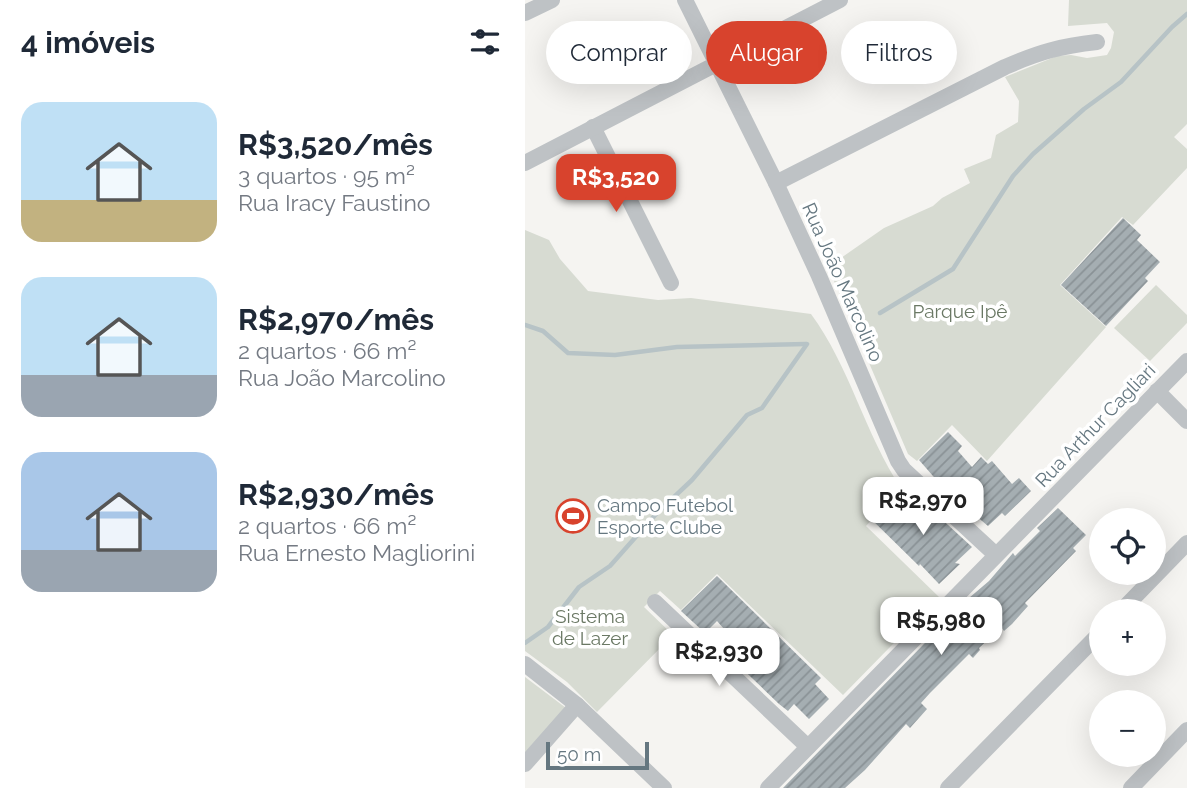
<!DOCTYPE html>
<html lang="pt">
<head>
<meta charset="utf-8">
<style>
	body { margin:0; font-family:Raleway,sans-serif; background:#f6f6f7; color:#1f2937; height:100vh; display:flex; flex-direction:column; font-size:26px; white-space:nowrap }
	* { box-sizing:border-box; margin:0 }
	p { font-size:23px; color:#747a83 }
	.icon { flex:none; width:38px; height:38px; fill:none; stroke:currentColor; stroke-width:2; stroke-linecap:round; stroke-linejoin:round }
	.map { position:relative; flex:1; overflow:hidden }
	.sheet { display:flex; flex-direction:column; background:#fff; width:525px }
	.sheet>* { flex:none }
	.banner { position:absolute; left:21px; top:21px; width:536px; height:63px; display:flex; gap:14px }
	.fabs { position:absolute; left:564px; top:508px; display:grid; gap:14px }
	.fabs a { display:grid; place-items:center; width:77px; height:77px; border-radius:50%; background:#fff; box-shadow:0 7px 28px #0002; font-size:35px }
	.scale { position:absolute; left:21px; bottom:18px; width:103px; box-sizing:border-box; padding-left:7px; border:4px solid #657780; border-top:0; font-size:19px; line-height:24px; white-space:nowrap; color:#657780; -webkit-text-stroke:5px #fff; paint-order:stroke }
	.price { position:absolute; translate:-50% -60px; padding:0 16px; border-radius:14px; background:#fff; color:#222; font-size:23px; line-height:46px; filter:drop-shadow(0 2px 4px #0008) }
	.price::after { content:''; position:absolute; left:50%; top:42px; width:21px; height:16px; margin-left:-10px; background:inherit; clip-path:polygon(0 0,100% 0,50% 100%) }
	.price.selected { background:#d8432d; color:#fff }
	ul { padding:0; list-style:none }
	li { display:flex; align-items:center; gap:21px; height:175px; padding:0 21px }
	li span { display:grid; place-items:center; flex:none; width:196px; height:140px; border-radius:21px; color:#555 }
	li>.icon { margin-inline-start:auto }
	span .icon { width:84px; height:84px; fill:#fffc; stroke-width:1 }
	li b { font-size:30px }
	h2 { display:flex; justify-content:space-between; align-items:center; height:84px; padding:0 21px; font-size:30px }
	.tag { padding:0 24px; border-radius:32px; background:#fff; box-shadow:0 7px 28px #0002; font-size:24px; line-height:63px }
	.tag.selected { background:#d8432d; color:#fff }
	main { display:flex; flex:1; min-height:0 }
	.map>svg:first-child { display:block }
</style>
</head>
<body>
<main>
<section class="sheet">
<h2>4 imóveis<svg class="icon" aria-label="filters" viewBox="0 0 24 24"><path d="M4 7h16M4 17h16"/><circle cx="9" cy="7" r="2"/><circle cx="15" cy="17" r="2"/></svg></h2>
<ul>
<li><span style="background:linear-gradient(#bfe0f5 70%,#c2b280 0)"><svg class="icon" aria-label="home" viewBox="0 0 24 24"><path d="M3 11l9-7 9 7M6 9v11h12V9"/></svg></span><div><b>R$3,520/mês</b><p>3 quartos · 95 m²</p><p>Rua Iracy Faustino</p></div></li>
<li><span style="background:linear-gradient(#bfe0f5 70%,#9aa5b1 0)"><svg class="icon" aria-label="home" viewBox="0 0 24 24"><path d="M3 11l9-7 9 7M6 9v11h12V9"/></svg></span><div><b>R$2,970/mês</b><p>2 quartos · 66 m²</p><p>Rua João Marcolino</p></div></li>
<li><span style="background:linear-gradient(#a9c7e8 70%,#9aa5b1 0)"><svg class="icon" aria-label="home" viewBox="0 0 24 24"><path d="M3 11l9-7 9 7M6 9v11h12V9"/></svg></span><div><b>R$2,930/mês</b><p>2 quartos · 66 m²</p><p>Rua Ernesto Magliorini</p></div></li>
</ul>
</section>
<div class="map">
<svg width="662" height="788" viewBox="0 0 662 788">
	<defs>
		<pattern id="building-hatch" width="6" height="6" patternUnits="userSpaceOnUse" patternTransform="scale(1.75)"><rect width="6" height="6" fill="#a5aeb2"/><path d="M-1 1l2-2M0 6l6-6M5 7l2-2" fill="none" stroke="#8a9296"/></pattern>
	</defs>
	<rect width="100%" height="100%" fill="#f5f4f1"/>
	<g fill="#d7dbd2">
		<path d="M544 0H662V124L649 137 662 149V168L608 225 597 217 535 285 581 327 462 461 427 425 392 461 383 454 303 267 359 228 408 206 417 198 445 183 439 169 466 158 471 135 493 122 494 101 480 77 532 56 546 55 562 58 582 55 586 48 589 32 582 23 543 26Z"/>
		<path d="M0 230 24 240 35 259 63 291 133 300 166 298 286 314C325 367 340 434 376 488L341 526 414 597 318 695 192 574 156 610 135 591 119 607 148 635 72 712 42 682 0 651Z"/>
		<path d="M631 285 662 315V323L625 361 589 328Z"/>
		<path d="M0 677 41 708 0 753Z"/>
	</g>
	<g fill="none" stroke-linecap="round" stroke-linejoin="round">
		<g stroke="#b7c3c6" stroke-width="4.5">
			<path d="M355 313 428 269 488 176 508 154 559 109 596 82 647 27 662 14"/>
			<path d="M0 325 18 331 43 353 90 355 152 347 281 344"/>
			<path d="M0 643 23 627 54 587 85 566 132 513 167 480 222 415 237 408 282 344"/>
		</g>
	</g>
	<g fill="url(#building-hatch)">
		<path d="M598 218 616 235 612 240 635 262 620 278 623 281 581 326 536 285Z"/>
		<path d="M423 432 437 446 433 451 447 467 456 457 463 464 467 461 487 484 494 478 506 491 480 516 477 513 463 526 444 510 441 513 413 487 415 484 394 460Z"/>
		<path d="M385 494 395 505 398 502 447 547 430 563 435 564 414 584 395 564 394 566 341 514 351 503 365 516Z"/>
		<path d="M533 508 561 535 548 548 551 551 500 603 503 606 487 624 479 631 476 627 454 648 455 650 448 658 444 654 405 693 396 703 402 709 385 728 381 724 340 770 320 788H258L444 598 464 581 488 553 490 556 515 531 512 528Z"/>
		<path d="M192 576 296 678 290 684 304 699 284 719 269 704 263 711 254 704 204 656 214 646 192 621 180 633 156 611Z"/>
	</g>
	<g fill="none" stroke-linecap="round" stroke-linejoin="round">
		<g stroke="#bec2c5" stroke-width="16">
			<path d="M160 0 251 183 294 276 373 461 379 470 471 555"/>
			<path d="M0 13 27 0"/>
			<path d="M68 127 146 283"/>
			<path d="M0 163 315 0"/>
			<path d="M251 183 480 67C514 52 536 46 572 42"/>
			<path d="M632 391 662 421"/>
			<path d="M130 602 283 747"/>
			<path d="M596 611 662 543"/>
			<path d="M0 664 52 705 139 788"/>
			<path d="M0 764 52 705"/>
			<path d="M243 788 662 361"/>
			<path d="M423 788 576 632"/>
			<path d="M606 788 662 730"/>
		</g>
	</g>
	<defs>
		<symbol id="stadium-ring" viewBox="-11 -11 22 22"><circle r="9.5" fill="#fff" stroke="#d8432d" stroke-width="1.5"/><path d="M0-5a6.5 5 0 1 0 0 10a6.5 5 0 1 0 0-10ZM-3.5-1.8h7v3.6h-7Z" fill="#d8432d"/></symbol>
	</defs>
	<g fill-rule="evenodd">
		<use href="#stadium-ring" x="29" y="497" width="38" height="38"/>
	</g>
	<g text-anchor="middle" stroke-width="7" stroke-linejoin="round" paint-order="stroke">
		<g font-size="19" fill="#657780" stroke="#fff">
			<text transform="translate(318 282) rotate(66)" y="7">Rua João Marcolino</text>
			<text transform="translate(570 425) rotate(-46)" y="7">Rua Arthur Cagliari</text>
		</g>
		<g font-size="19" fill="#6a7864" stroke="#fff">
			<text x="435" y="318">Parque Ipê</text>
			<text x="65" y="623">Sistema<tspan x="65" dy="22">de Lazer</tspan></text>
		</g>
		<g font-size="19" fill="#657780" stroke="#fff" text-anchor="start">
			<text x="72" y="512">Campo Futebol<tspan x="72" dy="22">Esporte Clube</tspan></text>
		</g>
	</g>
</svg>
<div class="fabs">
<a><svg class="icon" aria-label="locate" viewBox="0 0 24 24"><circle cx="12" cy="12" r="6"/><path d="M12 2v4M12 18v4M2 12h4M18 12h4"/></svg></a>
<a>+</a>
<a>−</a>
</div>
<div class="scale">50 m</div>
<b class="price selected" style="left:91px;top:214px">R$3,520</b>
<b class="price" style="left:398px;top:537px">R$2,970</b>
<b class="price" style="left:416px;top:657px">R$5,980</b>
<b class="price" style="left:194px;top:688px">R$2,930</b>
<div class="banner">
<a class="tag">Comprar</a>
<a class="tag selected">Alugar</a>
<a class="tag">Filtros</a>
</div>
</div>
</main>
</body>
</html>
